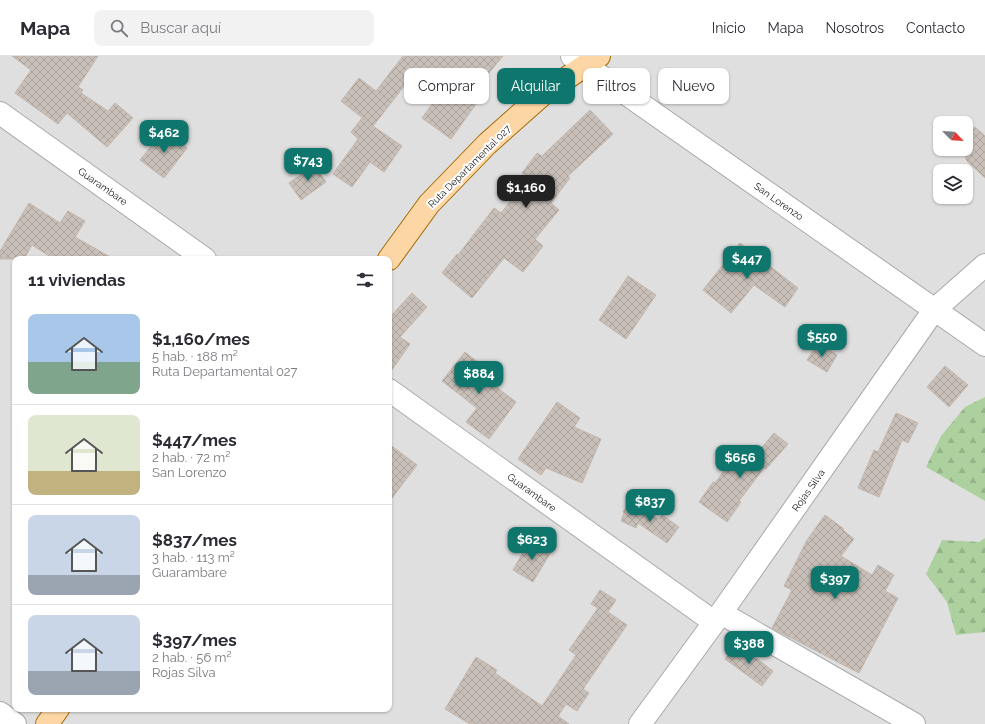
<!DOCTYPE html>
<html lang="es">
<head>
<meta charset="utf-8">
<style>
	body { margin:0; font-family:Raleway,sans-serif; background:#f2f2f3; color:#2b2b33; height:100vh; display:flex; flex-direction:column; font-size:15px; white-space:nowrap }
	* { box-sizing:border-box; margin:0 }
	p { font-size:13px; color:#7c7c81 }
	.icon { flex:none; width:22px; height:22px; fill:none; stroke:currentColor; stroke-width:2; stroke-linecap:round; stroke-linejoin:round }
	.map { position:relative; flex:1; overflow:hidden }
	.panel { position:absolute; left:12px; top:200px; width:380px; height:456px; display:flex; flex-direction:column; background:#fff; border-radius:8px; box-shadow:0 1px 3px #0004 }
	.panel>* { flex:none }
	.top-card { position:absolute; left:404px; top:12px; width:380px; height:36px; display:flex; gap:8px }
	.needle { width:26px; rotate:115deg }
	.buttons { position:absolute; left:933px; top:60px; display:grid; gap:8px }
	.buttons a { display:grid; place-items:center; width:40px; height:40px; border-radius:8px; background:#fff; box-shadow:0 1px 3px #0004; font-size:20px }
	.price { position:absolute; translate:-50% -34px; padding:0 9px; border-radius:8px; background:#0f766e; color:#fff; font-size:13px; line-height:26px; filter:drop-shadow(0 1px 2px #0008) }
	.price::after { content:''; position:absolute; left:50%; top:24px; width:12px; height:9px; margin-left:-6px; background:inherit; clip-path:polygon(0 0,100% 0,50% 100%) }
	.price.on { background:#222; color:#fff }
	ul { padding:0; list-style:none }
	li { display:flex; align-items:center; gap:12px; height:100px; padding:0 16px }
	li+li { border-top:1px solid #e1e1e2 }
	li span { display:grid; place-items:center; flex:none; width:112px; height:80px; border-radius:8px; color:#555 }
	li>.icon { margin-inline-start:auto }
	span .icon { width:48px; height:48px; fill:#fffc; stroke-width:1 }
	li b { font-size:17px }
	h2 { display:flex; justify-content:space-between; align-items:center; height:48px; padding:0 16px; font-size:17px }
	.tag { padding:0 14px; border-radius:8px; background:#fff; box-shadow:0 1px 3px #0004; font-size:14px; line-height:36px }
	.tag.on { background:#0f766e; color:#fff }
	header { display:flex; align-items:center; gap:24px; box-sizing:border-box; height:56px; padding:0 20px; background:#fff; border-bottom:1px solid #e1e1e2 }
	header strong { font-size:19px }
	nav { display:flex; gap:22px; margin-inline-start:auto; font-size:14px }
	.search { width:280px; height:36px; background:#f2f2f3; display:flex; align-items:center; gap:10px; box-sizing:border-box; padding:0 14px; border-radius:8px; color:#7c7c81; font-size:15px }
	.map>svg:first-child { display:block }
</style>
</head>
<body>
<header>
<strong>Mapa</strong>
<div class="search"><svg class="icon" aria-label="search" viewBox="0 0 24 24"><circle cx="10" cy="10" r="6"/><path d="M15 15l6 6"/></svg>Buscar aquí</div>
<nav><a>Inicio</a><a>Mapa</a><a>Nosotros</a><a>Contacto</a></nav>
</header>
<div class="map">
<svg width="985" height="668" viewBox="0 0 985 668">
	<defs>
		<pattern id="forest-firs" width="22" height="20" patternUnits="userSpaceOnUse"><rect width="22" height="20" fill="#add19e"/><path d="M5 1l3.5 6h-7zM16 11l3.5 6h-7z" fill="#95b388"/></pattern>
		<pattern id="building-cross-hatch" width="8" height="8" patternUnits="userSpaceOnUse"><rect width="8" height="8" fill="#c7bfb8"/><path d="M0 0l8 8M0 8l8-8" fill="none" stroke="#aba49e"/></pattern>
	</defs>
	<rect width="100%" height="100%" fill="#f2efe9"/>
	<path fill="#e0dfdf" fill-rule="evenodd" d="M0 0H985V668H0ZM940 67H966V93H940ZM940 115H966V141H940ZM15 203H389V653H15Z"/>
	<g fill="url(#forest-firs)">
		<path d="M985 341V445L926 411 941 380 965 351Z"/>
		<path d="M985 482V576L956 579 947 546 926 518 942 484 979 486Z"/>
	</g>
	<g fill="url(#building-cross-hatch)" stroke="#c4b6ab">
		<path d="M12 0H98L78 31 83 34 81 37 108 55 115 47 133 62 107 91 67 57 58 68 15 37 31 14Z"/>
		<path d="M403 0H503L468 42 476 48 451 83 422 62 435 44 409 24 373 70 402 90 384 116 370 106 352 131 333 118 358 83 351 76 362 62 365 64 341 45 359 22 376 35Z"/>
		<path d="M590 54 613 78 568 120 570 122 551 147 559 154 535 183 543 190 523 216 504 202 472 242 442 217 457 198 458 199 494 152 501 157 529 122 522 117 537 97 542 100Z"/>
		<path d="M975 71 985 80V122L966 104V80Z"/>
		<path d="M164 74 187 92 164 122 140 104Z"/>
		<path d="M314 109 326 126 301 144 289 127Z"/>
		<path d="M29 147 60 167 68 155 85 165 75 181 114 203H54L32 189 24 203H0V195Z"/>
		<path d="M740 187 798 232 785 251 754 229 731 257 703 234Z"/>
		<path d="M628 220 656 239 626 283 599 264Z"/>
		<path d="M412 237 427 251 400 281 410 288 389 318V262Z"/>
		<path d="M818 287 837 299 827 316 807 304Z"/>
		<path d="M465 296 489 315 484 322 516 346 489 383 466 366 477 352 442 325Z"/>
		<path d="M945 310 968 329 949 351 927 331Z"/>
		<path d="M557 346 580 362 574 371 601 383 582 427 546 412 541 419 518 403Z"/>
		<path d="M896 357 918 367 908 387 902 384 879 441 858 432 874 394 878 396Z"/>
		<path d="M774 377 788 388 766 413 764 412 739 445 741 446 727 466 699 446 713 426 715 427 735 400 747 409Z"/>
		<path d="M389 388 417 409 389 446Z"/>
		<path d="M628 447 659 463 662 459 679 471 667 487 638 467 636 472 621 465 624 457 623 456Z"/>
		<path d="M825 459 844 473 843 474 854 483 841 500 872 519 878 509 894 519 885 535 898 542 859 617 772 572 792 534 784 530 807 484Z"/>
		<path d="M530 484 551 496 533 526 513 514Z"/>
		<path d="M600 534 616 544 608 556 627 569 583 633 589 637 577 655 566 648 558 660 569 668H470L445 653 476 601 497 614 495 617 542 650 576 599 569 594 598 552 591 548Z"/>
		<path d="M737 587 773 615 762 630 725 603Z"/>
	</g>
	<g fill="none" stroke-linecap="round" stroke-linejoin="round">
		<defs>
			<g id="minor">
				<path d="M572 0 985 289"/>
				<path d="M0 57 205 203"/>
				<path d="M389 334 714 566"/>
				<path d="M721 557 914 668"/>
				<path d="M0 657 15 668"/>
				<path d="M640 668 721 557 934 254 985 209"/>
			</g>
			<g id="major">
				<path d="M389 203 429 148 487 88 542 39 599 0"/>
				<path d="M47 668 58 653"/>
			</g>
		</defs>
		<use href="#minor" stroke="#a9a9a9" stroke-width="24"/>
		<use href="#major" stroke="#a06b00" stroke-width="24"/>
		<use href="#minor" stroke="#fff" stroke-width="22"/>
		<use href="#major" stroke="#fcd6a4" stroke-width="22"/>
	</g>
	<g text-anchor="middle" stroke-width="4" stroke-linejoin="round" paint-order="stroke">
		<g font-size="10" fill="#222" stroke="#fff">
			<text transform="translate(469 110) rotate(-45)" y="4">Ruta Departamental 027</text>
			<text transform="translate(103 130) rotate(35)" y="4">Guarambare</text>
			<text transform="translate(779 145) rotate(35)" y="4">San Lorenzo</text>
			<text transform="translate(808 434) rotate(-55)" y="4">Rojas Silva</text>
			<text transform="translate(532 436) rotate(36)" y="4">Guarambare</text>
		</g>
	</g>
</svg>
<div class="buttons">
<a><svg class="needle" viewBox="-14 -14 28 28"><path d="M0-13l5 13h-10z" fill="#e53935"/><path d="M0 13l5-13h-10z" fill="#7c7c81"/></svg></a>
<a><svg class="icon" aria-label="layers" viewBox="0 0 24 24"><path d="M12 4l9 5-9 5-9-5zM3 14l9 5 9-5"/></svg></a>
</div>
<b class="price" style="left:164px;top:98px">$462</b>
<b class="price" style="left:308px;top:126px">$743</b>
<b class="price on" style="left:526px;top:153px">$1,160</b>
<b class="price" style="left:747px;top:224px">$447</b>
<b class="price" style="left:822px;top:302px">$550</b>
<b class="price" style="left:479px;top:339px">$884</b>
<b class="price" style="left:740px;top:423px">$656</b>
<b class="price" style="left:650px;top:467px">$837</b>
<b class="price" style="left:532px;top:505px">$623</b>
<b class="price" style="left:835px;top:544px">$397</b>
<b class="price" style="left:749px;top:609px">$388</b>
<div class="top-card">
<a class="tag">Comprar</a>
<a class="tag on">Alquilar</a>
<a class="tag">Filtros</a>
<a class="tag">Nuevo</a>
</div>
<section class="panel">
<h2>11 viviendas<svg class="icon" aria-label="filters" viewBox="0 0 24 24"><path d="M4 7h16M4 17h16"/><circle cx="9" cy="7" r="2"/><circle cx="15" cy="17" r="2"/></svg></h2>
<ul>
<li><span style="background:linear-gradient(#a9c7e8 60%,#7fa58c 0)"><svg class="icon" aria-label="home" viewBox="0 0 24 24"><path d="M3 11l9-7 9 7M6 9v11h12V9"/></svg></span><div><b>$1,160/mes</b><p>5 hab. · 188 m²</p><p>Ruta Departamental 027</p></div></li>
<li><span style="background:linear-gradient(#dfe7d0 70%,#c2b280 0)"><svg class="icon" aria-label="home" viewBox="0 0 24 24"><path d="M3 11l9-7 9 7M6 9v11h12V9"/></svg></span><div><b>$447/mes</b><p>2 hab. · 72 m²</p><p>San Lorenzo</p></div></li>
<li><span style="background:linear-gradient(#c9d6e8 75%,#9aa5b1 0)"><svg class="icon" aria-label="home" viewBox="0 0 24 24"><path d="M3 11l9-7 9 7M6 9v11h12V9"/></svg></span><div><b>$837/mes</b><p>3 hab. · 113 m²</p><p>Guarambare</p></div></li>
<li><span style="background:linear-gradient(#c9d6e8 70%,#9aa5b1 0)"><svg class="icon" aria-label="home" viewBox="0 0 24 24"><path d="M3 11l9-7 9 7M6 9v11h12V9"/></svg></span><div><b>$397/mes</b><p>2 hab. · 56 m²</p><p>Rojas Silva</p></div></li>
</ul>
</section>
</div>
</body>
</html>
